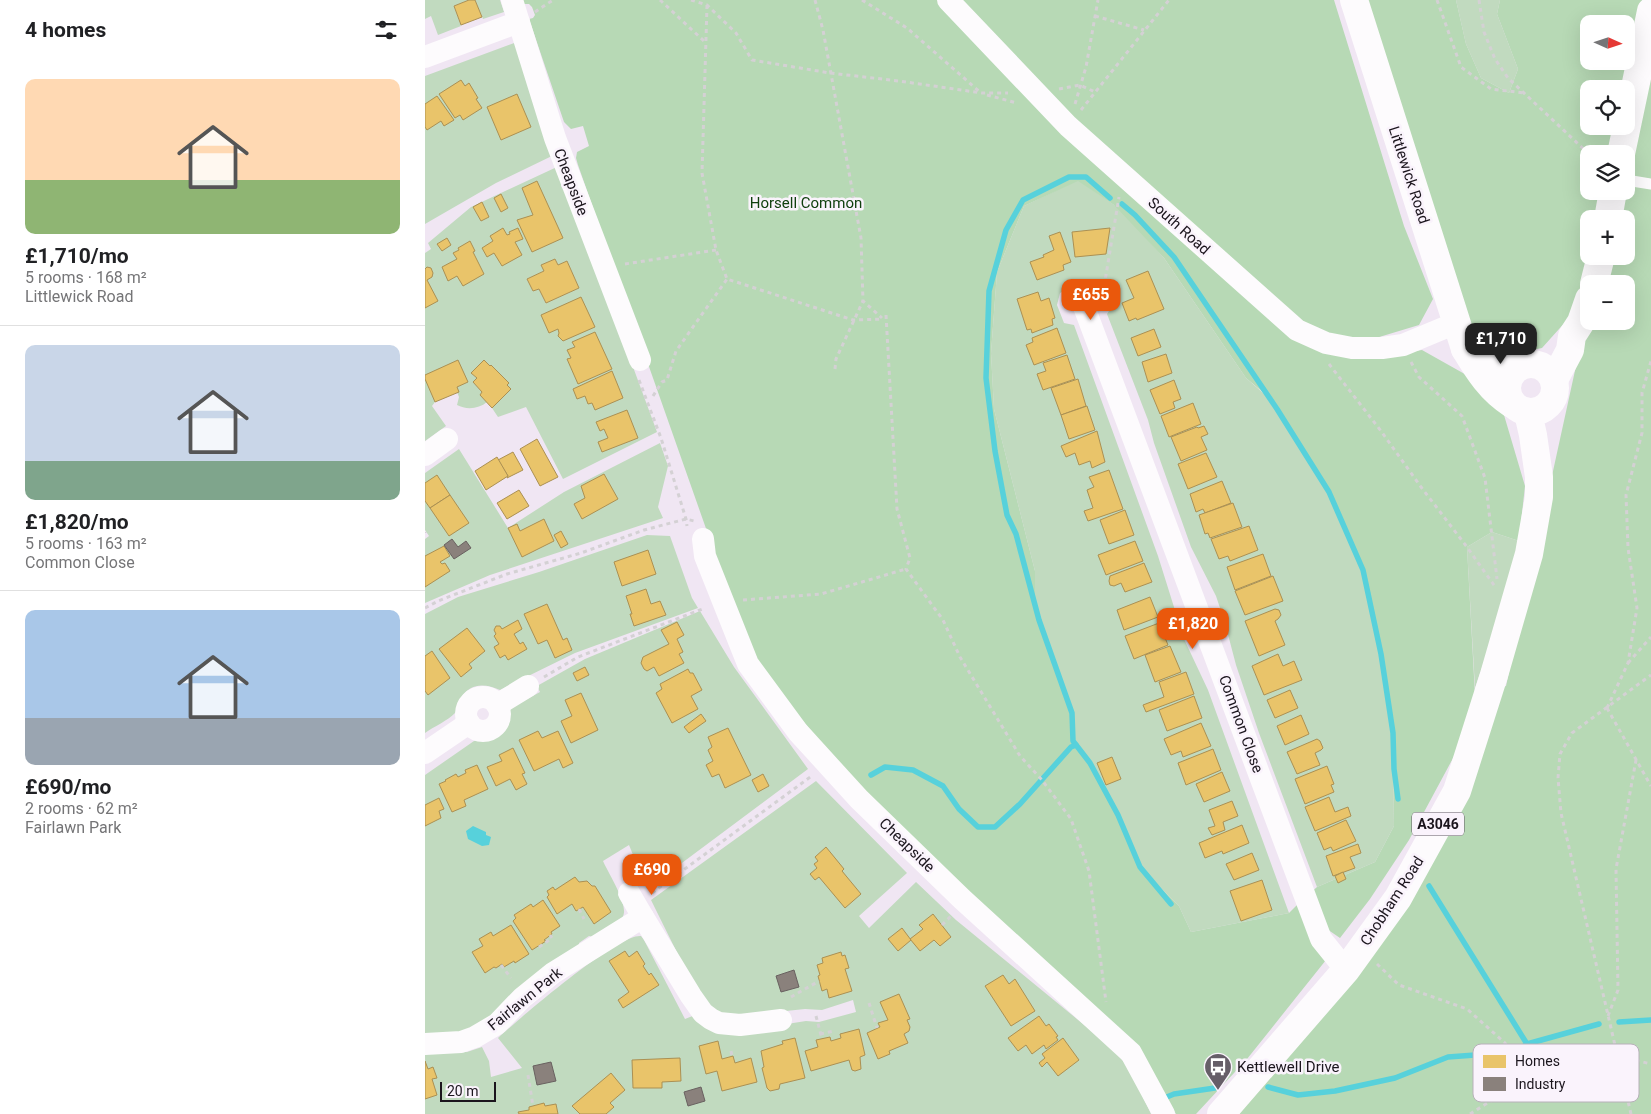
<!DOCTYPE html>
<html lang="en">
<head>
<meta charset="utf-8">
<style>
	body { margin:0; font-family:Roboto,sans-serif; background:#f6f6f6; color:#202124; height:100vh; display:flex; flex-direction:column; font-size:19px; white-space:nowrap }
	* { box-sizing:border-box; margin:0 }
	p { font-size:16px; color:#757577 }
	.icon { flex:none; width:28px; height:28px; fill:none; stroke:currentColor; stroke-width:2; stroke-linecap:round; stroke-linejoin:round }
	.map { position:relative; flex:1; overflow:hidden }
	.drawer { display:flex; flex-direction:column; background:#fff; width:425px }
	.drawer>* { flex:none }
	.needle { width:32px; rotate:93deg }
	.fabs { position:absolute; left:1155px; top:15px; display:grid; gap:10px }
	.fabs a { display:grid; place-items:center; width:55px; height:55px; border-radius:10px; background:#fff; box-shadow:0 5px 20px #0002; font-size:25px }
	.scale { position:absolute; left:15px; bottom:12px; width:56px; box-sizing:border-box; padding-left:5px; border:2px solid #1b151d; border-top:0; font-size:14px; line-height:18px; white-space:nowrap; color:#1b151d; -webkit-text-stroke:4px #faf3fc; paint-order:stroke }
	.price { position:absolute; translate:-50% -42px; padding:0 11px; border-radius:10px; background:#ea580c; color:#fff; font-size:16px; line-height:32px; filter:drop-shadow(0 1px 2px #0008) }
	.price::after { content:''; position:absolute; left:50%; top:30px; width:15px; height:11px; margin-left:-8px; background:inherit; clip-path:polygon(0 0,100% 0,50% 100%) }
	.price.active { background:#222; color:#fff }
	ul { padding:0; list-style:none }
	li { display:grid; align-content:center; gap:10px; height:265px; padding:0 25px }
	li+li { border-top:1px solid #e0e0e0 }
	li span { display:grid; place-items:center; height:155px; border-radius:10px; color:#555 }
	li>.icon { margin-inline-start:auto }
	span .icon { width:90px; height:90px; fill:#fffc; stroke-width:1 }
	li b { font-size:21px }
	h2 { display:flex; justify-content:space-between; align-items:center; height:60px; padding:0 25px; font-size:21px }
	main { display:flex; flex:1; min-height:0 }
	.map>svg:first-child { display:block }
</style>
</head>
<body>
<main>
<section class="drawer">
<h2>4 homes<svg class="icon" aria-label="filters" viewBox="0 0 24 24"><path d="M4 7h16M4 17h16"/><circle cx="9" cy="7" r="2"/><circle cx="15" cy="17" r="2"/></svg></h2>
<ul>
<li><span style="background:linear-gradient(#ffd9b3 65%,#8fb573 0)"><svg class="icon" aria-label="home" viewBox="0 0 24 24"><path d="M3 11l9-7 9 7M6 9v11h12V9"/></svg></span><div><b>£1,710/mo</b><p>5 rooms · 168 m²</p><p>Littlewick Road</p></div></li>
<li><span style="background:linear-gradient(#c9d6e8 75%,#7fa58c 0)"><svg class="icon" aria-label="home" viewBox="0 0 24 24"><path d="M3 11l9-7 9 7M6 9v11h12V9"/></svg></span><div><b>£1,820/mo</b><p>5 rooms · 163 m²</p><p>Common Close</p></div></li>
<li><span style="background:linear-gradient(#a9c7e8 70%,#9aa5b1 0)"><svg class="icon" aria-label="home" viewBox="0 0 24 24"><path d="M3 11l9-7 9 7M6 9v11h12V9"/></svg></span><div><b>£690/mo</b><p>2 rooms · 62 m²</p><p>Fairlawn Park</p></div></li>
</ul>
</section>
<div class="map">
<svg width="1226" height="1114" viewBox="0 0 1226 1114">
	<rect width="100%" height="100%" fill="#f0e6f3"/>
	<g fill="#c1dabf" fill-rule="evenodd">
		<path d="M0 0H44L29 6 36 26 13 35 6 16 0 19Z"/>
		<path d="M50 0H75L79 12 58 19Z"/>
		<path d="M1031 0H1075L1072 14 1093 69 1084 93 1056 78 1041 44Z"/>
		<path d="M92 42 129 155 71 183 0 224V76Z"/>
		<path d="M134 166 232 432 138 479 101 407 73 417 67 408 86 389 82 385 83 383 66 365 65 366 59 360 46 373 52 378 48 382 57 392 55 395 62 402C54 409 41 410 32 405L34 397 32 392 10 402 7 406 21 426 0 441V253L6 249 3 243 46 207ZM130 259 133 265 142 261 154 288 121 303 114 289 108 291 102 279 119 271 116 265Z"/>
		<path d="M653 180 695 209 739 258 821 378 845 399 905 495 938 570 956 652 968 737 969 826 950 862 892 887 834 733 811 665 800 623 791 596 766 547 729 443 723 420 682 314 688 305 680 281 654 282 635 293 632 305 639 323 649 325 733 556 759 639 783 690 864 913 766 932 754 906 715 867 693 815 665 763 648 741 647 713 610 604V571L569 409 566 353 572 272 599 206Z"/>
		<path d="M235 443 243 466 233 507 238 518 65 575 0 603V539L4 536 0 530V473L34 449 83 528 139 492Z"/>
		<path d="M1067 532 1094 541 1069 632 1050 688 1042 547Z"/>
		<path d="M222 535 245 536 267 598 273 608 150 653 75 690C61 684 46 682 36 698 33 702 33 709 30 713 24 720 8 727 0 733V614L33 597 114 572Z"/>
		<path d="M275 611 309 667 383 769 222 889 204 845 178 861C183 873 206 907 197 918 191 926 177 932 168 937L164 936 154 943V946L70 1017 37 1035 0 1033V775L49 741 68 739 77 731 82 722 84 709 115 692 112 686 160 659Z"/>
		<path d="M391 781 482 873 434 916 444 928 491 882 531 920 685 1046 705 1069 726 1114H0V1052H42L57 1047 64 1061 66 1077 97 1068 73 1038C94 1019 193 933 216 936L219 940 260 1019 270 1015 349 1026 381 1021 394 1022 431 1012 428 1000 397 1010 380 1009 322 1015 294 1014 273 995 226 900Z"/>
	</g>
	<g fill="#b7d9b5" fill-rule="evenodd">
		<path d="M98 0H909L979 226 1008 299 994 325 941 341 939 359 997 350 1045 377 1079 415 1100 486 1094 541 1067 532 1042 547 1050 695 1034 747 984 840 945 899 915 938 899 927 883 895 892 887 950 862 969 826 968 737 956 652 938 570 905 495 846 399 821 378 739 258 689 205 653 181 599 206 572 272 566 353 569 409 610 571V604L647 713 648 741 665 763 693 815 715 867 754 906 766 932 864 913 872 905 901 960 822 1059 771 1114H751L715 1056 431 784 328 662 153 165 151 158 152 152 164 146 158 126 146 129 139 122 104 19 108 18 110 15 107 7 104 4H99Z"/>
		<path d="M942 0H1031L1041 44 1056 78 1084 93 1093 69 1072 14 1075 0H1226V1114H814L955 938 1074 688 1081 686 1158 334 1143 319 1117 348 1079 356 1047 327ZM1164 24H1201V61H1164ZM1164 89H1201V126H1164ZM1164 154H1201V191H1164ZM1164 219H1201V256H1164ZM1164 284H1201V321H1164Z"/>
	</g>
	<path fill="#57d1db" d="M48 826 61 832V835L66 837 64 845 57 846 43 839 41 831Z"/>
	<g fill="#e9c46a" stroke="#ab9053">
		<path d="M44 0H50L57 17 36 25 29 6Z"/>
		<path d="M36 80 40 86 44 83 53 98 51 99 57 108 38 120 35 115 30 118 14 94Z"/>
		<path d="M92 94 106 127 76 140 62 107Z"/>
		<path d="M12 96 29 120 19 126 16 121 2 130 0 127V104Z"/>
		<path d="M112 181 138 238 107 252 92 220 108 215 97 188Z"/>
		<path d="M76 194 83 208 76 212 69 198Z"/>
		<path d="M57 202 64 217 56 221 48 207Z"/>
		<path d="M78 228 82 235 85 234 84 232 93 228 98 239 90 242 97 255 77 266 69 253 62 257 57 248 68 241 65 236Z"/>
		<path d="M685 228 681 254 650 257 647 232Z"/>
		<path d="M635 232 646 262 638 265 639 270 612 280 605 262 619 257 618 255 629 250 624 236Z"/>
		<path d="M22 238 26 245 17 251 12 244Z"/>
		<path d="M45 241 50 251 48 252 59 274 38 286 32 276 23 281 17 267 32 259 28 253 34 250 33 248Z"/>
		<path d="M130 259 133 265 142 261 154 288 121 303 114 289 108 291 102 279 119 271 116 265Z"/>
		<path d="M2 267 6 268 8 273 7 277 2 280 13 301 0 308V269Z"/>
		<path d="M723 271 739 309 712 320 711 318 704 321 697 303 709 298 701 280Z"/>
		<path d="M613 292 616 301 624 298 630 318 627 319 628 325 607 333 606 329 602 330 592 299Z"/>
		<path d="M156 297 170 327 138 341 133 336 134 333 133 329 124 333 116 315Z"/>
		<path d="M632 328 641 353 609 365 601 345 608 342 607 338Z"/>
		<path d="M729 329 736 347 713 356 706 338Z"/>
		<path d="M170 332 187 369 153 384 142 359 146 358 142 350 150 347 147 342Z"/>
		<path d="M741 354 747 373 723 382 717 362Z"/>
		<path d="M642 355 650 379 618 390 612 374 621 371 618 363Z"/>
		<path d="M33 360 43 382 32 387 34 392 10 402 0 379V375Z"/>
		<path d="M59 360 65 366 66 365 84 383 82 385 86 389 67 408 55 395 57 392 48 382 52 378 46 373Z"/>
		<path d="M187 371 198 398 170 410 167 403 163 404 160 396 152 399 148 389Z"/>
		<path d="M653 379 661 406 636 415 626 388Z"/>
		<path d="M749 380 756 399 748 402 750 408 735 414 725 390Z"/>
		<path d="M768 403 776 424 744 437 736 416Z"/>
		<path d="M662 406 670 430 644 439 636 415Z"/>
		<path d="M202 410 213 438 177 452 173 442 183 438 179 429 175 431 171 422Z"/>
		<path d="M779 426 783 434 776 437 782 450 756 461 746 437 772 427 773 428Z"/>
		<path d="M672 431 680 462 667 468 665 461 654 465 650 453 641 457 636 446Z"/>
		<path d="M112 439 133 477 115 486 95 449Z"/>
		<path d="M88 452 98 470 82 478 83 476 73 460Z"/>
		<path d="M781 453 792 477 763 489 753 464Z"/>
		<path d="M72 457 83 476 61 490 50 471Z"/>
		<path d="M684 470 698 509 663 521 659 511 668 508 662 490 669 487 664 477Z"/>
		<path d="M179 474 193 499 157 519 149 504 160 498 156 486Z"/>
		<path d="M12 475 25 495 5 508 0 501V483Z"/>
		<path d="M797 481 806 503 780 513 778 509 771 512 765 494Z"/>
		<path d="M94 490 104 506 82 519 72 503Z"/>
		<path d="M25 495 44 523 24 536 5 508Z"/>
		<path d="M808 503 817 527 785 538 783 533 780 534 774 515Z"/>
		<path d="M700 510 709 535 684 544 675 520Z"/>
		<path d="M119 519 129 541 97 557 83 528 92 524 95 531Z"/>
		<path d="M824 526 833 550 805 561 803 556 794 559 786 539Z"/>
		<path d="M136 531 143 544 136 548 129 535Z"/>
		<path d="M710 541 718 561 681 575 673 555Z"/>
		<path d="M19 546 25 556 15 562 17 564 20 563 25 571 0 587V556Z"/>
		<path d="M223 550 231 574 197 586 189 562Z"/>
		<path d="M838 554 846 576 810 590 802 567Z"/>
		<path d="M719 563 727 582 700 592 696 583 689 586 685 585 684 581 685 576Z"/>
		<path d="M848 576 858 601 820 615 810 591Z"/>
		<path d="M221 589 226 604 235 601 241 615 209 626 205 614H207L201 596Z"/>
		<path d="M725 597 733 617 699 630 692 610Z"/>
		<path d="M122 604 138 640 142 638 147 650 130 658 122 640 113 644 99 614Z"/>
		<path d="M850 609 854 610 856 615 853 619 850 621 860 645 834 656 820 621Z"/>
		<path d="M93 620 97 629 89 634 95 644 98 642 102 649 83 660 80 655 75 658 69 647 74 644 69 636 71 634 69 630 71 626H75L77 629Z"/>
		<path d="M252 622 259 635 252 639 258 652 254 654 259 663 234 676 229 667 222 671 219 669 216 663 218 657 244 644 236 630Z"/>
		<path d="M734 623 743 645 709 659 700 636Z"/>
		<path d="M42 628 60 651 44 664 47 668 36 677 14 649Z"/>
		<path d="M745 646 756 672 730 682 720 655Z"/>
		<path d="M7 651 25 678 3 695 0 691V656Z"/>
		<path d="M853 654 858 666 869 661 877 680 839 695 827 666Z"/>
		<path d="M160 667 164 675 152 681 148 673Z"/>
		<path d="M263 669 265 673H268L277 690 266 696 273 709 247 723 231 693 237 689 235 684Z"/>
		<path d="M761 672 769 694 721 712 718 705 739 697 734 682Z"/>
		<path d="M865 690 873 708 850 718 842 700Z"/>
		<path d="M156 693 173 730 146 743 136 721 147 716 140 700Z"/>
		<path d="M769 696 777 718 742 731 734 710Z"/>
		<path d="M276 714 281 721 264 733 259 727Z"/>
		<path d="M876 715 884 734 860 745 852 726Z"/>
		<path d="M776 723 786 746 758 757 756 751 746 755 739 739Z"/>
		<path d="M303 728 326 775 300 788 294 774 287 777 281 765 288 761 283 750 287 747 283 737Z"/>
		<path d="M113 731 117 738 133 731 148 763 138 768 134 759 109 771 94 740Z"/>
		<path d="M892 739 895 741 898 748 896 750 890 753 895 765 872 774 862 752Z"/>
		<path d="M88 748 100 773 97 774 102 784 91 790 85 779 71 786 62 767 77 761 74 755Z"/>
		<path d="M788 749 796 770 761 785 753 763Z"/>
		<path d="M687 757 696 779 681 785 672 763Z"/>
		<path d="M52 765 63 789 39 800 41 806 27 812 14 784 21 781 20 780 31 774 33 777 41 773 40 770Z"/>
		<path d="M902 766 909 784 906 785 909 792 880 804 870 779Z"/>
		<path d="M797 772 805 791 779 802 771 784Z"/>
		<path d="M338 774 344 786 333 792 327 780Z"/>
		<path d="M904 797 910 812 923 807 926 816 890 831 880 807Z"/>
		<path d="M14 798 19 809 14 811 16 818 0 826V805Z"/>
		<path d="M807 801 813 816 798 822 800 830 787 835 783 828 790 826 784 810Z"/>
		<path d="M921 820 931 841 908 851 906 847 899 850 892 833Z"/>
		<path d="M817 825 824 843 798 854 797 851 780 858 774 843Z"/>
		<path d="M933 844 936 853 925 857 930 868 908 876 901 856Z"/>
		<path d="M401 847 419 869 417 871 436 894 420 908 394 877 390 880 385 874 392 868 389 864 393 861 390 857Z"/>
		<path d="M827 853 834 870 809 880 801 864Z"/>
		<path d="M918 872 921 879 913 883 910 876Z"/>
		<path d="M150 877 154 882 162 881 167 886H170L186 912 169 924 158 907 151 911 147 904 132 914 122 897 124 895 122 891 128 887 130 890Z"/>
		<path d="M837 880 847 910 816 921 805 891Z"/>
		<path d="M118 900 135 926 126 932 127 934 119 940 121 941 107 950 88 921 91 918 89 915 106 904 108 907Z"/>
		<path d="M508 914 526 937 515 946 509 940 495 951 485 939 498 929 494 925Z"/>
		<path d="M86 925 104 954 90 963 89 961 79 967 77 964 71 968 69 967 60 973 47 952 58 946 54 939 66 932 68 936Z"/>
		<path d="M477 928 486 940 473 951 463 939Z"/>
		<path d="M200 951 204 957 212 951 220 964 218 966 224 975 226 973 234 985 198 1008 193 1000 204 992 184 961Z"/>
		<path d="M416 952 417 956 420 955 424 968 420 969 427 991 404 998 402 989 397 991 393 976 395 975 392 965 398 963 397 958Z"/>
		<path d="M578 975 584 984 590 979 610 1011 586 1026 560 986Z"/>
		<path d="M474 994 485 1019 482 1020 485 1027 484 1031 479 1034 483 1043 464 1051 465 1054 453 1059 442 1033 455 1027 453 1023 463 1020 455 1002Z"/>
		<path d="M614 1016 621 1026 624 1024 633 1036 631 1037 633 1040 621 1049 619 1045 607 1054 601 1045 593 1051 583 1038Z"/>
		<path d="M434 1029 440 1055 435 1057 436 1069 430 1071 427 1070 424 1060 386 1071 380 1051 393 1047 391 1040 405 1037 406 1041 416 1038 415 1034Z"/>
		<path d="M370 1038 380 1078 355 1084 354 1089 345 1091 342 1088 337 1068 339 1067 336 1051 358 1044 357 1041Z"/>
		<path d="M638 1038 654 1060 633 1076 622 1062 617 1067 614 1063 620 1058 617 1054Z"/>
		<path d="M293 1041 297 1059 308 1056 310 1063 326 1058 332 1082 297 1091 292 1071 281 1074 274 1046Z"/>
		<path d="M255 1058 256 1081 237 1082V1088H208L207 1060Z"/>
		<path d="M0 1061 3 1069 8 1067 12 1078 7 1079 12 1095 0 1099Z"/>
		<path d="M186 1073 200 1090 185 1103 189 1107 181 1114H155L147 1106Z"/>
		<path d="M119 1103 120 1106 131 1104 133 1114H94L93 1112 104 1110V1107Z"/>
	</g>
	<g fill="#8a817c" stroke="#696160">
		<path d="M27 539 33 547 41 541 46 548 29 559 19 545Z"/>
		<path d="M369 970 374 987 356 992 351 976Z"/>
		<path d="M126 1062 131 1081 112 1085 108 1066Z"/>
		<path d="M276 1087 280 1101 263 1106 259 1092Z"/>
	</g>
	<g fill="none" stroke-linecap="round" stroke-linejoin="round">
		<g stroke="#57d1db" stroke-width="5.5">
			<path d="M685 198 661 177H644L598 200 581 230 564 291 561 378 570 451 582 515 591 534 614 620 647 713 648 741 665 763 693 815 715 867 746 904"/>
			<path d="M697 204 710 215 749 257 852 409 904 492 938 570 956 654 968 733 969 769 973 799"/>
			<path d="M446 775 460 767 488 770 518 786 534 809 553 827H570L595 804 646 747 651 745"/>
			<path d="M1004 886 1102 1044"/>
			<path d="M1194 1022 1226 1020"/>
			<path d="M843 1087 873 1095 910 1091 970 1078 1023 1057 1091 1052 1102 1044 1174 1024"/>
			<path d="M737 1099 749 1094 790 1088"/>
		</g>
		<g stroke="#d4d1d4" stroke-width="3" stroke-dasharray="4 4" stroke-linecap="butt">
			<path d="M235 0 280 42"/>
			<path d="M266 0 282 5 311 33 327 60 405 73 474 81 557 93H583"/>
			<path d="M390 0 398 30 436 238 438 301 457 318"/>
			<path d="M437 0 482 28 556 93"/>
			<path d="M1012 0 1036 67 1066 89 1099 93"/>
			<path d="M1054 0 1059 32 1070 59 1083 78 1164 154"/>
			<path d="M282 5 277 173 291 250 302 279 428 320 458 319"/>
			<path d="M110 12 128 0"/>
			<path d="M670 16 719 30"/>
			<path d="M634 89 655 85 670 92"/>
			<path d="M562 95 592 103"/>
			<path d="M650 104 661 67 673 0"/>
			<path d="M656 110 744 0"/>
			<path d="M200 264 291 250"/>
			<path d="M675 293 680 281 694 197"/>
			<path d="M461 315 472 509 485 558 481 569 518 620 535 657 595 756 617 780 646 819 664 871 681 1002"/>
			<path d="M986 362 994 377 1037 416 1060 478 1072 579"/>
			<path d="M904 364 956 431 996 487 1042 547 1071 588"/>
			<path d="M410 369 411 359 438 301"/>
			<path d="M214 380 236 438 261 519 262 526"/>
			<path d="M228 396 237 382 242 380 251 351 302 279"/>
			<path d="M0 532V533"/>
			<path d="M318 600 396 594 481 569"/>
			<path d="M0 608 13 601 82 574 156 553 219 530 261 519 269 521"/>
			<path d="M1203 663 1226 637"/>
			<path d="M119 677 153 657 280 608"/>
			<path d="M1182 708 1203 663 1212 608 1203 548 1201 495 1217 433V393L1226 361"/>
			<path d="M1182 708 1226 786"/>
			<path d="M227 893 388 775"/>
			<path d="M154 909 159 919"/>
			<path d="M517 925 526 916"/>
			<path d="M114 947 127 938 125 935"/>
			<path d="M952 964 974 985 1042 1009 1080 1043 1100 1074 1165 1067 1193 1056 1226 1064"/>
			<path d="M76 965 86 978"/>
			<path d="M366 997 394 981"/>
			<path d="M444 1003 452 1028"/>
			<path d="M391 1016 397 1039"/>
			<path d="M1183 1016 1193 990 1191 869 1211 760"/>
			<path d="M395 1034 409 1031"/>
			<path d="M306 1051 307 1056"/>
			<path d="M103 1075 108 1106"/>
			<path d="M1045 1114 1072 1097 1100 1074"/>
			<path d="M1206 1114 1136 813 1133 778 1135 754 1147 733 1226 675"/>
		</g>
		<path stroke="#fdfbfd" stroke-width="11" d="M1201 180 1226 184"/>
		<g stroke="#fdfbfd" stroke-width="22">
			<path d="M87 0 130 138 215 360"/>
			<path d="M523 0 643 126 872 330 901 343 927 348H957L978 345 1031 323"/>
			<path d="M0 57 94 22"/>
			<path d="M658 304 896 939 921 970"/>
			<path d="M0 455 22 439"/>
			<path d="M278 539 280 556 323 664 373 732 434 799 537 899 706 1053 739 1114"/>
			<circle cx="58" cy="714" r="17"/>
			<path d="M72 705 103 686"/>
			<path d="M0 753 44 723"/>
			<path d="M204 893 218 917"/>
			<path d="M0 1044 36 1042 50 1037 72 1024 97 998 128 973 218 917 266 996 278 1013 286 1019 294 1023 315 1025 356 1020"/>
		</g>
		<g stroke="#fdfbfd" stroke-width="28">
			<path d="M929 0 1040 349C1053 371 1066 391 1087 404"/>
			<path d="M1040 349 1065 363 1088 371"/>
		</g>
		<g stroke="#fdfbfd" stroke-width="28">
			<path d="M1196 154 1226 11"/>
			<path d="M1183 219 1188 191"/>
			<path d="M1169 284 1176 256"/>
			<circle cx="1106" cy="388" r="24"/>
			<path d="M1129 380 1145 350 1147 336 1156 322 1164 299"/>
			<path d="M796 1114 921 970 973 898 1032 791 1069 675 1104 554 1114 497V477L1108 435 1103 413"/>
		</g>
	</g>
	<defs>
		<symbol id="bus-pin" viewBox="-11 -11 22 30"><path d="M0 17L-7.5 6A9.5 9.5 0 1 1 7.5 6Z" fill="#665e68" stroke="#faf3fc"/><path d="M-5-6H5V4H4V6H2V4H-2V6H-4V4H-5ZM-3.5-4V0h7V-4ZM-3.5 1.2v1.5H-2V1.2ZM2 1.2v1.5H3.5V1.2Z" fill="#fff"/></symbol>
	</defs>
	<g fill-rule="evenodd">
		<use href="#bus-pin" x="777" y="1051" width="32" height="43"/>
	</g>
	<g text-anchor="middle" stroke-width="5" stroke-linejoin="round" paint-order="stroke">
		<rect fill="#faf3fc" stroke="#5e5860" stroke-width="1" x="987" y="812.5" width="52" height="23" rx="4"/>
		<g font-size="14" font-weight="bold" fill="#1b151d">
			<text x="1013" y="829">A3046</text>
		</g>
		<g font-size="15" fill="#1b151d" stroke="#faf3fc">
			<text transform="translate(984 175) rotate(72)" y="5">Littlewick Road</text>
			<text transform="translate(146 182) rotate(69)" y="5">Cheapside</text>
			<text transform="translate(754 226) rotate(42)" y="5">South Road</text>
			<text transform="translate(816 724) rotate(70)" y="5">Common Close</text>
			<text transform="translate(482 845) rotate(44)" y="5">Cheapside</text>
			<text transform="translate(967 901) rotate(-57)" y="5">Chobham Road</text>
			<text transform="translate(100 999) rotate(-39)" y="5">Fairlawn Park</text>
		</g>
		<g font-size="15" fill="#10400e" stroke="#faf3fc">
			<text x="381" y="208">Horsell Common</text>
		</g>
		<g font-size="15" fill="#1b151d" stroke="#faf3fc" text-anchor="start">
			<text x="812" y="1072">Kettlewell Drive</text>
		</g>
	</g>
	<rect x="1048" y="1044" width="166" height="58" rx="8" fill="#faf3fc" stroke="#b7b0b9" stroke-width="1"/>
	<rect x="1058" y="1055" width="23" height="13" fill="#e9c46a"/>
	<rect x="1058" y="1077" width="23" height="14" fill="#8a817c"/>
	<g font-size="14" fill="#1b151d">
		<text x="1090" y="1066">Homes</text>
		<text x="1090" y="1089">Industry</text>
	</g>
</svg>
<div class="fabs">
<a><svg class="needle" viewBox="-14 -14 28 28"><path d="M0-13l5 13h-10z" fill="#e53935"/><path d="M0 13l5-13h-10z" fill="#757577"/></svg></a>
<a><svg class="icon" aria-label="locate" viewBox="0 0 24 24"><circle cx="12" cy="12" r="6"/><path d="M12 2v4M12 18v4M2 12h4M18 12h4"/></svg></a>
<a><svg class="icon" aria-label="layers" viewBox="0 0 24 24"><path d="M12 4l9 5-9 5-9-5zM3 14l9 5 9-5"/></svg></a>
<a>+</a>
<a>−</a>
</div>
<div class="scale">20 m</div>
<b class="price" style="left:666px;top:321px">£655</b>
<b class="price active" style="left:1076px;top:365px">£1,710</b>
<b class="price" style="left:768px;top:650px">£1,820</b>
<b class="price" style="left:227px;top:896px">£690</b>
</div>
</main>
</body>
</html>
